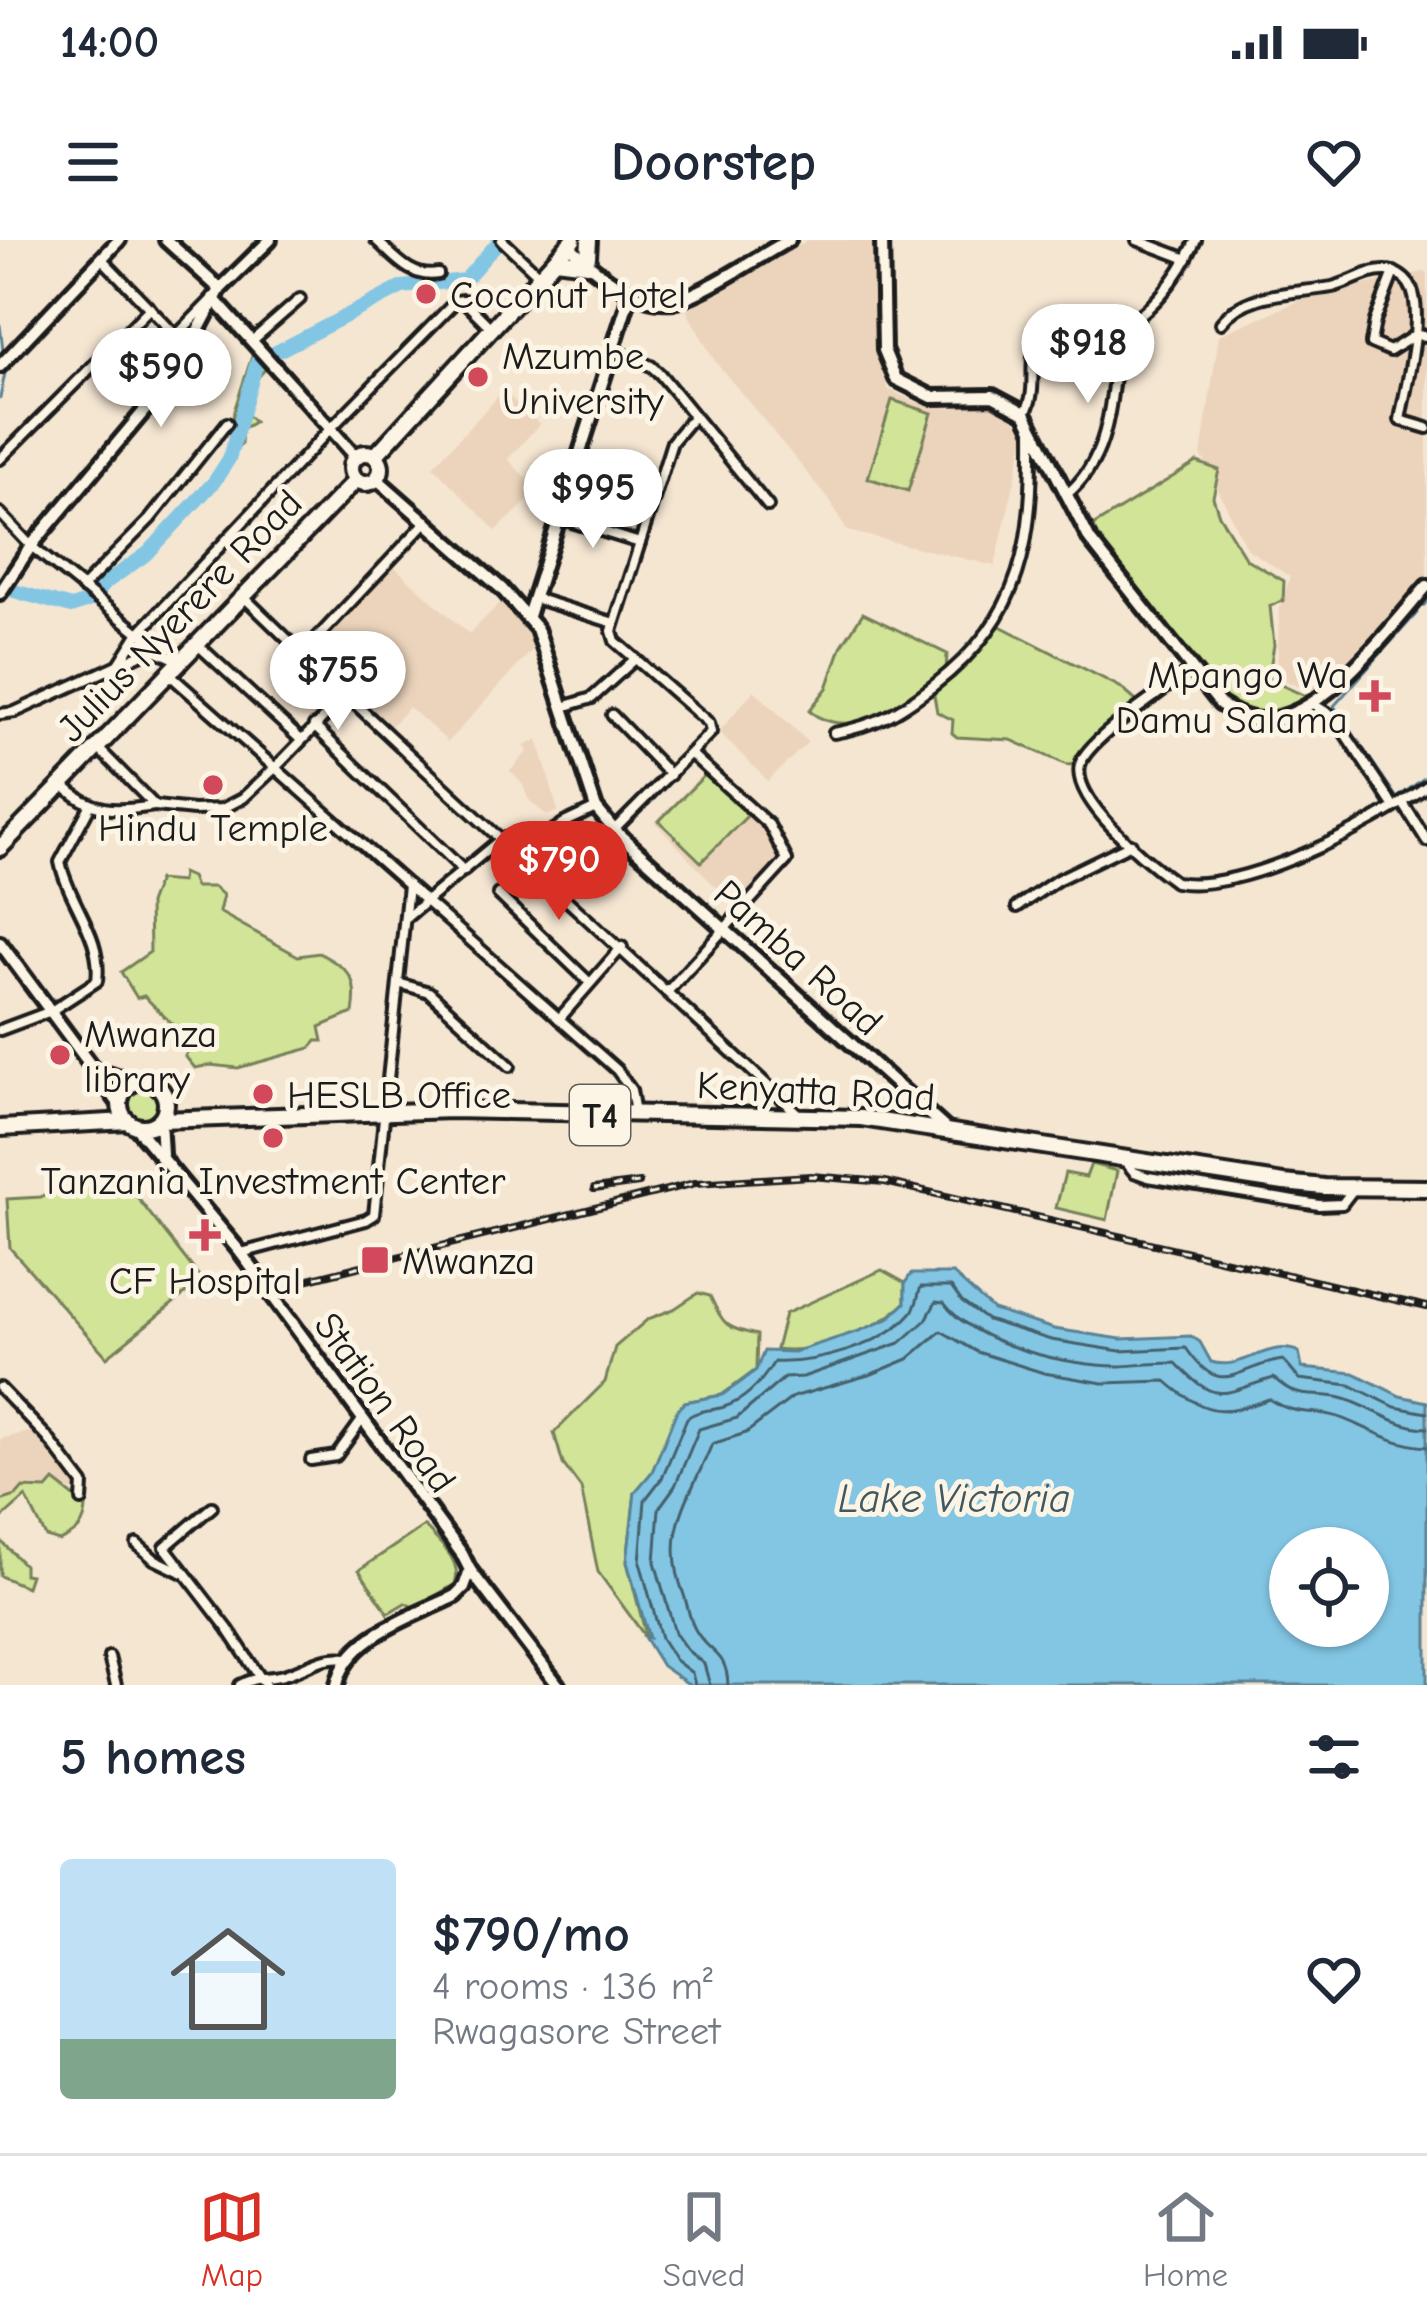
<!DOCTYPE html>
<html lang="en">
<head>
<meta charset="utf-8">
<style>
	body { margin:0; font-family:"Comic Neue",sans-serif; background:#f6f6f7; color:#1f2937; height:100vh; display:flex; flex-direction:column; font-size:45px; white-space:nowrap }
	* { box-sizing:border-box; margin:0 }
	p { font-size:39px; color:#747a83 }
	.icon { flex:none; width:66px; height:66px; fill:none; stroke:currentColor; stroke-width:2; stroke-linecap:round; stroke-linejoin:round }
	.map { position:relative; height:1445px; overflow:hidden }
	.side { display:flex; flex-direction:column; background:#fff; flex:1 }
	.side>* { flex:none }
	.buttons { position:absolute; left:1269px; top:1287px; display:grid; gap:24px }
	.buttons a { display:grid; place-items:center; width:120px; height:120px; border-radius:50%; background:#fff; box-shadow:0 3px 9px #0004; font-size:60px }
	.price { position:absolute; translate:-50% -102px; padding:0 27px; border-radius:42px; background:#fff; color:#222; font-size:39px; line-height:78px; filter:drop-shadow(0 3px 6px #0008) }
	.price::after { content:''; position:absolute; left:50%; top:72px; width:36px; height:27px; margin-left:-18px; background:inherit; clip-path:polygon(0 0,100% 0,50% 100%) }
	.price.selected { background:#d93025; color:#fff }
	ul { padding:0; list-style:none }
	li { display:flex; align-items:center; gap:36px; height:300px; padding:0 60px }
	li+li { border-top:3px solid #e0e1e3 }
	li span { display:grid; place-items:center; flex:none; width:336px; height:240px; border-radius:12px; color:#555 }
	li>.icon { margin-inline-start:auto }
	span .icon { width:144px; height:144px; fill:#fffc; stroke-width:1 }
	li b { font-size:51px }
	h2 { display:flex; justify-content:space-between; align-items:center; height:144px; padding:0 60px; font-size:51px }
	.status { display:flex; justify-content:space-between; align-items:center; height:84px; padding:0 60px; background:#fff; direction:ltr }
	.status svg { height:33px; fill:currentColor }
	header { display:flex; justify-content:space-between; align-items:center; height:156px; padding:0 60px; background:#fff; font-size:54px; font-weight:700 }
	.tabs { display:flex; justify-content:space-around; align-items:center; height:168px; border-top:3px solid #e0e1e3; background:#fff; font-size:33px; color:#747a83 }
	.tabs a { display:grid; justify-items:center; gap:6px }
	.tabs .selected { color:#d93025 }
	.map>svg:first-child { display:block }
</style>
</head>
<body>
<div class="status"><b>14:00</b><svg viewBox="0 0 49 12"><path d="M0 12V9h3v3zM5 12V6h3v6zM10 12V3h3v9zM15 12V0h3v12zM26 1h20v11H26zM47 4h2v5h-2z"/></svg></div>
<header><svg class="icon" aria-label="menu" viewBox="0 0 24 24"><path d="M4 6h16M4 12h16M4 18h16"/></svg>Doorstep<svg class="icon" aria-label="heart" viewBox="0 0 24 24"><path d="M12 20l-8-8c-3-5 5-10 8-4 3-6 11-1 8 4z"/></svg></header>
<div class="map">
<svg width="1427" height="1445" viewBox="0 0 1427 1445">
	<rect width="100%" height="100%" fill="#f5e6d2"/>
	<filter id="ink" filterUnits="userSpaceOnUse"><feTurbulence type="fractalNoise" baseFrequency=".00833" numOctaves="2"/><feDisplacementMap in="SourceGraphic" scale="24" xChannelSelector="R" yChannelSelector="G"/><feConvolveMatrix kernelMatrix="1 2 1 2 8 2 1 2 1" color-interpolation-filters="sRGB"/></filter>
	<g filter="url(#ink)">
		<g fill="#ecd4bc">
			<path d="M809 0H874L877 117 888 149 916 162 952 168 979 163 1008 172 1026 192 995 326 847 291 830 261 714 120 686 70Z"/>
			<path d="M1427 31V335L1316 454 1277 437 1279 371 1290 337 1246 308 1201 214 1219 95 1308 57Z"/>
			<path d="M503 151 540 184 508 219 538 251 496 291 433 226Z"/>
			<path d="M389 322 469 394 503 360 528 383 536 406 448 502 409 467 385 492 302 414Z"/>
			<path d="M754 450 808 502 768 541 719 492Z"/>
			<path d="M538 499 558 571 547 576 528 559 523 545 510 531 528 511 524 506Z"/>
			<path d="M706 530 773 597 785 619 737 670 655 582Z"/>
			<path d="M33 1191 42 1197 80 1245 79 1250 51 1251 31 1246 1 1264 0 1199Z"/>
		</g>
		<g fill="#d1e498" stroke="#76805a" stroke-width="3">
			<path d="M253 113 267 127 252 144 246 174 254 182 242 189 241 205 236 208 230 201 234 171Z"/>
			<path d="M892 160 932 173 908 251 868 238Z"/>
			<path d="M1197 222 1219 230 1213 257 1219 275 1246 319 1284 341 1283 361 1270 366 1274 405 1268 439 1312 459C1291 470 1273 478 1249 472 1196 458 1123 333 1091 287Z"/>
			<path d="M863 373 947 414 946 430C908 459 855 506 809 471L827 448 841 407Z"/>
			<path d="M1000 386 1120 447 1142 466 1088 508 1077 524 1067 525 1011 500 957 497 952 493 953 480 937 472 933 450 964 425Z"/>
			<path d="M705 535 749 574 701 622 659 581Z"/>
			<path d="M182 633 191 637 195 647H214L223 655 219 672 298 716 319 713C350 730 359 738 353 773L320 787 323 801H316L311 808 238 828 210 825 195 828 185 816 192 804 144 756 137 758 121 732 150 712 149 664 158 640 181 642Z"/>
			<circle cx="142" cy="863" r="15"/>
			<path d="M1091 924 1117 931 1107 980 1056 968 1065 933 1086 937Z"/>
			<path d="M122 938 202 1040 107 1117 10 1008 7 959 41 957 57 945Z"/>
			<path d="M882 1030 905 1043V1063C876 1090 817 1115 776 1109L785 1074Z"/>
			<path d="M698 1053 710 1056C724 1085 725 1088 757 1095L756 1130 722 1155 685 1162 677 1171 652 1232 635 1252 627 1322 647 1399 598 1332 581 1248 563 1224 554 1193 605 1142 615 1107 648 1079 674 1069Z"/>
			<path d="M54 1241 86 1266C86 1286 76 1294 59 1301L46 1297 26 1257 0 1280V1261L16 1256 23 1248 47 1249Z"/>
			<path d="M424 1286C439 1302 463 1321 455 1344L415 1368 405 1363 388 1373 359 1330Z"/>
			<path d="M0 1300 24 1325V1334L30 1335 26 1347 0 1336Z"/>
		</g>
		<path fill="#83c6e4" stroke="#5a8294" stroke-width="3" fill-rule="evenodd" d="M911 1034H953L993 1070 1054 1089 1121 1099 1191 1096 1200 1102 1211 1122C1243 1132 1268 1098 1299 1112L1302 1128 1354 1133 1400 1156 1427 1162V1445H690L662 1426 644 1397 649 1398 627 1322 635 1252 652 1232 677 1170 685 1162 722 1155 741 1142 756 1130 764 1111 794 1112 859 1091 888 1079 905 1063V1043ZM1290 1308H1368V1386H1290Z"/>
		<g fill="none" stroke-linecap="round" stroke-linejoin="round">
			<g stroke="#45606c" stroke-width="3">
				<path d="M695 1445 692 1433 675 1420 661 1398 640 1322 645 1260 662 1238 687 1178C699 1169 711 1171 724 1167 746 1160 763 1140 774 1122 815 1124 883 1106 911 1073 918 1065 917 1056 921 1047H951L962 1062 987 1080 1051 1100 1120 1111 1186 1108C1222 1161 1236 1126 1283 1120L1299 1139 1350 1145 1395 1167 1427 1173"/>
				<path d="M710 1445 704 1424 687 1410 675 1393 655 1322 659 1268 675 1246 699 1189 737 1178 784 1138 803 1137 900 1103 926 1080 936 1062 944 1063C975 1105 1067 1126 1119 1126 1137 1125 1156 1123 1176 1123 1218 1168 1223 1152 1274 1138 1301 1164 1315 1150 1345 1159 1374 1168 1395 1187 1427 1188"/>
				<path d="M728 1445C727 1411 709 1414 696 1391 689 1380 688 1366 684 1355 660 1293 689 1260 712 1204L746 1193 793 1157 872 1134 908 1119 941 1091 977 1112 1044 1133 1103 1143 1166 1141C1203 1174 1223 1177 1269 1159 1297 1178 1317 1168 1344 1179 1372 1190 1395 1205 1427 1207"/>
			</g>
			<g stroke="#5a8294" stroke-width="3">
				<path d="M0 85 4 118"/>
				<path d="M0 158 6 128"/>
				<path d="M1424 365 1427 361"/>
				<path d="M1417 373 1334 466 1397 558 1427 536"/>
			</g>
			<path stroke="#83c6e4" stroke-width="14" d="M0 347 71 367 91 360 104 344 148 313 214 242 229 219 257 122 402 47 465 40 500 0"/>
			<defs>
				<g id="street">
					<path d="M376 0C395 17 411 39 438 34"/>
					<path d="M502 0 540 36"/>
					<path d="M1137 0 1187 19"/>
					<path d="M102 19 188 108"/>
					<path d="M1394 32 1375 81 1371 103 1390 111 1415 95 1427 96"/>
					<path d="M1221 83C1247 50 1295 54 1332 47 1350 43 1367 30 1386 31 1395 31 1404 37 1409 44 1427 71 1405 149 1400 180L1427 188"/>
					<path d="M177 95 212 59"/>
					<path d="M253 100 300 59"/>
					<path d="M614 110 651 126 660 134 768 266"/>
					<path d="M1025 173C1039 150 1027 124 1037 101 1059 90 1088 92 1112 88 1149 81 1182 31 1196 0"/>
					<path d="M0 219 150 68"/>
					<path d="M1066 255C1117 213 1109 146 1121 86"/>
					<path d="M0 273 31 306 159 409"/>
					<path d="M559 278 640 303"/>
					<path d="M82 348 150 279 227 183"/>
					<path d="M245 358C425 534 614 701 798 874"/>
					<path d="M534 358 614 383"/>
					<path d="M198 405 301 500"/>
					<path d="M302 414 427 281"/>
					<path d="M119 424 138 394 332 187 456 61 463 60 492 89"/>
					<path d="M1191 429C1164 452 1097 492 1082 520 1063 555 1150 624 1175 642 1242 654 1373 585 1427 546"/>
					<path d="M170 435 617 830 631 850 635 873"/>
					<path d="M1313 464 1334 477 1394 567"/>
					<path d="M563 467 592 458 634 420"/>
					<path d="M0 474 15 472 153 409 180 421"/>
					<path d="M612 475 670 535"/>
					<path d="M314 486 464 631"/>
					<path d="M834 493C877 485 898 473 933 446 1025 375 1033 301 1032 190"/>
					<path d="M98 508 155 566 194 570 222 569 243 558 275 528 345 456"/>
					<path d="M63 545C92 573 115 572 154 566"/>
					<path d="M1403 563 1427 601"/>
					<path d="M614 590 711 492 709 483 615 401 612 391 672 202 693 177"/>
					<path d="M519 614 564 583 596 568"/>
					<path d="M498 654 590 743"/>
					<path d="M1017 667 1057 640 1131 604"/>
					<path d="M407 677 502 598"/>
					<path d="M398 743 429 752 510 826"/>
					<path d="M668 751 787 620 769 585 691 514"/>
					<path d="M559 779 622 707"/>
					<path d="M0 790 51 771 97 741C103 696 69 664 60 622L90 566"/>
					<path d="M1124 920 1134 932 1148 937 1319 965 1342 964 1355 947"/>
					<path d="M241 1013 366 980 374 975 408 645"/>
					<path d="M0 1148 48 1198 83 1244 82 1260"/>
					<path d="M311 1220 336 1216 362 1180"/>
					<path d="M212 1267 165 1307 228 1389 265 1445"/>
					<path d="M137 1304 154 1319 185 1334"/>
					<path d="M109 1417 116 1445"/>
					<path d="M240 1445C254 1437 263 1439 279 1436 304 1431 320 1414 347 1418"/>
				</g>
				<g id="secondary">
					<path d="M166 0 220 49"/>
					<path d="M882 0 884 110 896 139 932 157 993 156 1025 173 1090 300 1220 464C1234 473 1247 480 1263 480 1324 479 1389 389 1427 346"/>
					<path d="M569 5C593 31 634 65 673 61 699 57 763 14 789 0"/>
					<path d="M213 58 356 217"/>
					<path d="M0 126 119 0"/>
					<path d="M377 239 502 349 537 389 596 568 614 590 947 890"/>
					<path d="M0 353 31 306 176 133 220 49 270 0"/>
					<path d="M528 376 631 52"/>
					<path d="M0 703 120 865"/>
					<path d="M97 830 137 842"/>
					<path d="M160 880 162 914"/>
					<path d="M134 885 241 1013 462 1314 470 1330 558 1445"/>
					<path d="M337 1445C347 1395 414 1377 455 1356L464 1347 470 1330"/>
				</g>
				<g id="highway">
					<path d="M588 17 589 0"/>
					<path d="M555 20 587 24"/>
					<circle cx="366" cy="228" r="15"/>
					<path d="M375 216 573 0"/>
					<path d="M0 608 356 240"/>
					<circle cx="143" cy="864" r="23"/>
					<path d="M160 880 452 870 861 878 1284 943 1324 947 1427 948"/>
					<path d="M0 888 128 881"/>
				</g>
			</defs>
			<use href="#street" stroke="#1c1c1c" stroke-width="16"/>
			<use href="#secondary" stroke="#1c1c1c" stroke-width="20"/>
			<use href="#highway" stroke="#1c1c1c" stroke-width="22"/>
			<use href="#street" stroke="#fcf5e5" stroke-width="8"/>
			<use href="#secondary" stroke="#fcf5e5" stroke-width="10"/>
			<use href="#highway" stroke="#fcf5e5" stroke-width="14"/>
			<defs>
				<g id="rail">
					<path d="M594 949 639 943"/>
					<path d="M281 1046 695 943 811 936 885 942 1427 1067"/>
				</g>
			</defs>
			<use href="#rail" stroke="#1c1c1c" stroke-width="8"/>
			<use href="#rail" stroke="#fcf5e5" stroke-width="3" stroke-dasharray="9" stroke-linecap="butt"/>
		</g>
	</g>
	<g fill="#d1495b" stroke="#fcf5e5" stroke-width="4.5">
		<circle cx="426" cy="54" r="12"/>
		<circle cx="478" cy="137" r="12"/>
		<path d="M1369 438h12v12h12v12h-12v12h-12v-12h-12v-12h12z"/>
		<circle cx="213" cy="545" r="12"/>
		<circle cx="60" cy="815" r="12"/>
		<circle cx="263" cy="854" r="12"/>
		<circle cx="273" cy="898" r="12"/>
		<path d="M199 977h12v12h12v12h-12v12h-12v-12h-12v-12h12z"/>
		<rect x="360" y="1005" width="30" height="30" rx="6"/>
	</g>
	<g text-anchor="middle" stroke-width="10" stroke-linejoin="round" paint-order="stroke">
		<rect fill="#fcf5e5" stroke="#5f5d58" stroke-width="3" x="570" y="845" width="60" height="60" rx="9"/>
		<g font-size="36" font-weight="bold" fill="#1c1c1c">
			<text x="600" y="888">T4</text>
		</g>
		<g font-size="39" fill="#1c1c1c" stroke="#fcf5e5" text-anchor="start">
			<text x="450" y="68">Coconut Hotel</text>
			<text x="502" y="129">Mzumbe<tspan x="502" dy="45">University</tspan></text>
			<text x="1348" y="448" text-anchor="end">Mpango Wa<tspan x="1348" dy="45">Damu Salama</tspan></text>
			<text x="213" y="601" text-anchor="middle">Hindu Temple</text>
			<text x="84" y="807">Mwanza<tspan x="84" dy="45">library</tspan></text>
			<text x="287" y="868">HESLB Office</text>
			<text x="273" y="954" text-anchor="middle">Tanzania Investment Center</text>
			<text x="402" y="1034">Mwanza</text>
			<text x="205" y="1054" text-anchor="middle">CF Hospital</text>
		</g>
		<g font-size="39" fill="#1c1c1c" stroke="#fcf5e5">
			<text transform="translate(179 375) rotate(-46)" y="14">Julius Nyerere Road</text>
			<text transform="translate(799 717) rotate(42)" y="14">Pamba Road</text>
			<text transform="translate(816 850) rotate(3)" y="14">Kenyatta Road</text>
			<text transform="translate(386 1162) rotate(54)" y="14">Station Road</text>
		</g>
		<g font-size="42" font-style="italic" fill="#405862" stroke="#fcf5e5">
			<text x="954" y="1272">Lake Victoria</text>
		</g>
	</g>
</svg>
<div class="buttons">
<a><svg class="icon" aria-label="locate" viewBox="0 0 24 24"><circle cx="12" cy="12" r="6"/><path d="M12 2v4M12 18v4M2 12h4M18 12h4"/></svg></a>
</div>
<b class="price" style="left:1088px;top:166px">$918</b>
<b class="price" style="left:161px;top:190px">$590</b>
<b class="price" style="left:593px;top:311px">$995</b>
<b class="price" style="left:338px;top:493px">$755</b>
<b class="price selected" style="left:559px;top:683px">$790</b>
</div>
<section class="side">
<h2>5 homes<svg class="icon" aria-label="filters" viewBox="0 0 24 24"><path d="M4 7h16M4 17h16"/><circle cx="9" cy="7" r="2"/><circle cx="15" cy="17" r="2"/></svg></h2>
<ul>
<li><span style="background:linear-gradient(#bfe0f5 75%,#7fa58c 0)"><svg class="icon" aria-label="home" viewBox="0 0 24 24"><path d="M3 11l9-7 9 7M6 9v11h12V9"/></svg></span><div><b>$790/mo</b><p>4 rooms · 136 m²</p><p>Rwagasore Street</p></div><svg class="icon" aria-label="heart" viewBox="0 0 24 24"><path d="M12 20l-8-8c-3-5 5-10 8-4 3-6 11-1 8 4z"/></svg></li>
</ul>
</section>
<nav class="tabs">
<a class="selected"><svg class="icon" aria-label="map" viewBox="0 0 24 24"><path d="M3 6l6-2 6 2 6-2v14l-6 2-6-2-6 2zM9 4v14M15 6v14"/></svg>Map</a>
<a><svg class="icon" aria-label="saved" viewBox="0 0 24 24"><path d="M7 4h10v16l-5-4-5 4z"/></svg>Saved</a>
<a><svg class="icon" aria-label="home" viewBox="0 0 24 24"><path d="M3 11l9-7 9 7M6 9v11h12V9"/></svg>Home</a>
</nav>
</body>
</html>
